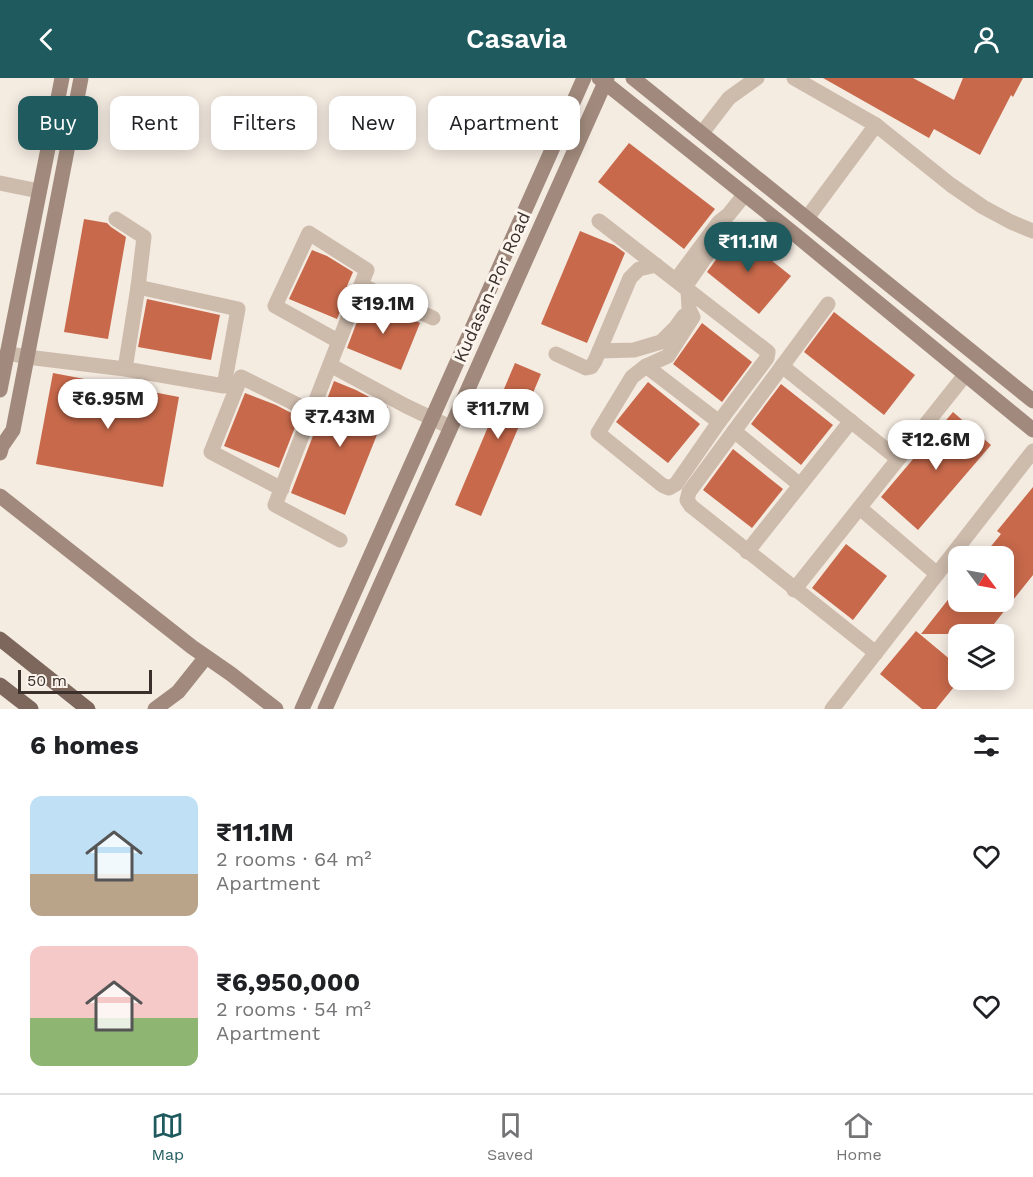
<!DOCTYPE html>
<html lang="en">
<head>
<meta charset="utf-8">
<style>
	body { margin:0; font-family:"Work Sans",sans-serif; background:#f6f6f6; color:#202124; height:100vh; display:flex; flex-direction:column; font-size:22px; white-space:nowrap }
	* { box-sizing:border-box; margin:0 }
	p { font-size:20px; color:#757577 }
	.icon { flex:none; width:33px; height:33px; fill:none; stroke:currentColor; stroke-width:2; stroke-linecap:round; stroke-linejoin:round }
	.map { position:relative; height:631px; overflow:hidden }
	.sheet { display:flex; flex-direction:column; background:#fff; flex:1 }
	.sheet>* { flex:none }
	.guide { position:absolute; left:18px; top:18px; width:600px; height:54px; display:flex; gap:12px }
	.needle { width:39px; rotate:122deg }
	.controls { position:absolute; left:948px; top:468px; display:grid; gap:12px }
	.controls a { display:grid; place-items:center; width:66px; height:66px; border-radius:12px; background:#fff; box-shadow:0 3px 15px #0003; font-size:30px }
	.scale { position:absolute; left:18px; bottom:15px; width:134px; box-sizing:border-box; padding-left:6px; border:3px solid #3b302b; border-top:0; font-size:16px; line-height:21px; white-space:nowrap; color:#3b302b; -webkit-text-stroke:4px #fbf5ee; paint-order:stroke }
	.price { position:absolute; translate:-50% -51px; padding:0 14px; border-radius:21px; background:#fff; color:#222; font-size:20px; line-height:39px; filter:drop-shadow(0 2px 3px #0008) }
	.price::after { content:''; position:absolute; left:50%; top:36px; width:18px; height:14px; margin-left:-9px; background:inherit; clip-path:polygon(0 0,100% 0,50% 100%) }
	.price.current { background:#1f5a5e; color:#fff }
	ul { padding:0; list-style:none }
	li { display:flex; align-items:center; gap:18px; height:150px; padding:0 30px }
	li span { display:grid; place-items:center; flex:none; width:168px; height:120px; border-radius:12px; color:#555 }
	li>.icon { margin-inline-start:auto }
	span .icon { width:72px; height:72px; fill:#fffc; stroke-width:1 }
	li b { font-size:26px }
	h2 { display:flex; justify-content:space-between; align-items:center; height:72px; padding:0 30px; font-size:26px }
	.tag { padding:0 21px; border-radius:12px; background:#fff; box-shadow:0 3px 15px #0003; font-size:21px; line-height:54px }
	.tag.current { background:#1f5a5e; color:#fff }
	header { display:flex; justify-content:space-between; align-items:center; height:78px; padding:0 30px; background:#1f5a5e; color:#fff; font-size:27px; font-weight:600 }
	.dock { display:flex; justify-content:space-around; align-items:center; height:84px; border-top:2px solid #e0e0e0; background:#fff; font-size:16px; color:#757577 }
	.dock a { display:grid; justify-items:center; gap:3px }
	.dock .current { color:#1f5a5e }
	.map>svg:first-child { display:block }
</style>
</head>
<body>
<header><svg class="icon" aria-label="back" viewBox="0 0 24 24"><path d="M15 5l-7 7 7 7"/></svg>Casavia<svg class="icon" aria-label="person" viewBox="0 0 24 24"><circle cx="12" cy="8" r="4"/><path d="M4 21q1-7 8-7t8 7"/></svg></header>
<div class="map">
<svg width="1033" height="631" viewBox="0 0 1033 631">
	<rect width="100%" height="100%" fill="#f4ebe1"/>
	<g fill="#c8694b">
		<path d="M823 0H913L954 22 963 0H1023L1013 19 1011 17 980 77 934 51 929 60Z"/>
		<path d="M629 65 715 131 684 171 598 104Z"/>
		<path d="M84 141 107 145 111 149 126 159 108 261 64 254Z"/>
		<path d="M580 153 614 167 625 175 587 265 541 246Z"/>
		<path d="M736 154 791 198 759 236 707 194Z"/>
		<path d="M312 172 327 178 353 194 347 208 350 209 337 241 289 221Z"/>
		<path d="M366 220 420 245 401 292 347 270Z"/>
		<path d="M147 221 220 237 211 282 138 269Z"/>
		<path d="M834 234 915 297 884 337 804 274Z"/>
		<path d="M702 245 752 284 722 324 673 286Z"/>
		<path d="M515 285 541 296 481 438 455 427Z"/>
		<path d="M53 295 179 319 163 409 36 386Z"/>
		<path d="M334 303 356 312 388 329 345 437 291 415Z"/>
		<path d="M648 304 700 346 668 385 616 344Z"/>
		<path d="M781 306 833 347 801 387 751 346Z"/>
		<path d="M245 315 276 327 299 339 279 390 224 368Z"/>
		<path d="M953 334 991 367 918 452 881 419Z"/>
		<path d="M733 371 783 411 752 450 703 412Z"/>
		<path d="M1033 409V497L986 556H921L958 509V524H1004V478H983L1001 456 997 453Z"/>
		<path d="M846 466 887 498 853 542 812 510Z"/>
		<path d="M916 553 958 588V604L936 631H922L880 596Z"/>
	</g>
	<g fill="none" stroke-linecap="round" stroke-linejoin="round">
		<g stroke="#cdbbac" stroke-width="15">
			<path d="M794 0 876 47 951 107 983 129 1011 144 1033 153"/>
			<path d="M702 55 729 20 757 0"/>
			<path d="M0 105 39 113"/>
			<path d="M807 140 876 47"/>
			<path d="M116 141 144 159 138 209"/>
			<path d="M599 143 768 274 767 280 719 344 676 406 669 410 662 407 598 355 632 299 646 288 668 278 693 239 689 231 688 212"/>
			<path d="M676 202 719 144 729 136 745 116"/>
			<path d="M685 209 727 148"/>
			<path d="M828 226 689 414 687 422 691 428 876 575"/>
			<path d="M338 263 275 228 309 155 367 192 361 207"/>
			<path d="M599 273 634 272 661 264 676 249 684 238"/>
			<path d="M7 275 27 279 125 291 224 308 238 231 138 209 125 291"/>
			<path d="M556 276 586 290 591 289 595 283 630 200 639 191 656 187"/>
			<path d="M330 287 406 328 450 349"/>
			<path d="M646 288 719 344"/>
			<path d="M782 288 898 381"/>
			<path d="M734 353 800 407"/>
			<path d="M282 411 211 374 241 299 312 334"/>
			<path d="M860 430 937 496"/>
			<path d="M340 462 275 427 361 207 433 240"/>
			<path d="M747 474 851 343"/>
			<path d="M794 512 965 297"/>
			<path d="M832 631 1033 373"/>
		</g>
		<g stroke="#a18a7d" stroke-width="15">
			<path d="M599 0 792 154 1033 352"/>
			<path d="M633 0 1033 323"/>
			<path d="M0 312 62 0"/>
			<path d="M0 375 2 368 13 352 81 0"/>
			<path d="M0 418 192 569 231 596 276 631"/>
			<path d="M155 631 178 614 206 579"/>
			<path d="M302 631 584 0"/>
			<path d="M325 631 607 0"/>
		</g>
		<g stroke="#7d675c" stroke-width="15">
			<path d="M0 561 88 631"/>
			<path d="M0 607 31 631"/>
		</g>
	</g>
	<g text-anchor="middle" stroke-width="6" stroke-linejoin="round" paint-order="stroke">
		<g font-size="18" fill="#3b302b" stroke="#fbf5ee">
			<text transform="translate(492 209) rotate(-66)" y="6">Kudasan-Por Road</text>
		</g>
	</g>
</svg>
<div class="controls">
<a><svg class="needle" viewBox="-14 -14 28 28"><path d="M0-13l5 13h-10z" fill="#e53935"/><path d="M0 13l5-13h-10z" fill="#757577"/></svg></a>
<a><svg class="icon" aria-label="layers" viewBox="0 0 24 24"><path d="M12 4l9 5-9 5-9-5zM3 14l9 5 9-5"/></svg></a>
</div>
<div class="scale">50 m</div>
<b class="price current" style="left:748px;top:195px">₹11.1M</b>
<b class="price" style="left:383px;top:257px">₹19.1M</b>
<b class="price" style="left:108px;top:352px">₹6.95M</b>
<b class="price" style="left:498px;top:362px">₹11.7M</b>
<b class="price" style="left:340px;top:370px">₹7.43M</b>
<b class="price" style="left:936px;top:393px">₹12.6M</b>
<div class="guide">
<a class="tag current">Buy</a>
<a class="tag">Rent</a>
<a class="tag">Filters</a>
<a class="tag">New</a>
<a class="tag">Apartment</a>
</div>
</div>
<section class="sheet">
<h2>6 homes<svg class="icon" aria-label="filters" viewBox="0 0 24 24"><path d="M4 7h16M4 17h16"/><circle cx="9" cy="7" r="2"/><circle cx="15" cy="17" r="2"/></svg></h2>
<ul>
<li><span style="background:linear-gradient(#bfe0f5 65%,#b9a48a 0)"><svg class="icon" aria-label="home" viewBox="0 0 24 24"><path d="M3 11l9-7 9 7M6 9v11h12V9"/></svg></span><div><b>₹11.1M</b><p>2 rooms · 64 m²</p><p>Apartment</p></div><svg class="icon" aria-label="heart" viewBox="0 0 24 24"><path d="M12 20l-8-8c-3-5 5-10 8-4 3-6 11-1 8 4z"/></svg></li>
<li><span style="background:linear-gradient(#f6c9c9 60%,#8fb573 0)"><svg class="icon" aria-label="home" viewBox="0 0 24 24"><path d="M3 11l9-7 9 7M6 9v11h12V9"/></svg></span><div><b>₹6,950,000</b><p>2 rooms · 54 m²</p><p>Apartment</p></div><svg class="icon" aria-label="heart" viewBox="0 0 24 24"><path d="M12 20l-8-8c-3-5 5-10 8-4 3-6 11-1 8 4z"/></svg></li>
</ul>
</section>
<nav class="dock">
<a class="current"><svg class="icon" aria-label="map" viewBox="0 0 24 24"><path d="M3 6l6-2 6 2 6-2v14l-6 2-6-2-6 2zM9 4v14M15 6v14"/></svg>Map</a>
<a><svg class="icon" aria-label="saved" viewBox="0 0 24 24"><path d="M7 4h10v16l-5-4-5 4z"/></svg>Saved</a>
<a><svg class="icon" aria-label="home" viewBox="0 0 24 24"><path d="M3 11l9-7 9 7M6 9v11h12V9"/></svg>Home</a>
</nav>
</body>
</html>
